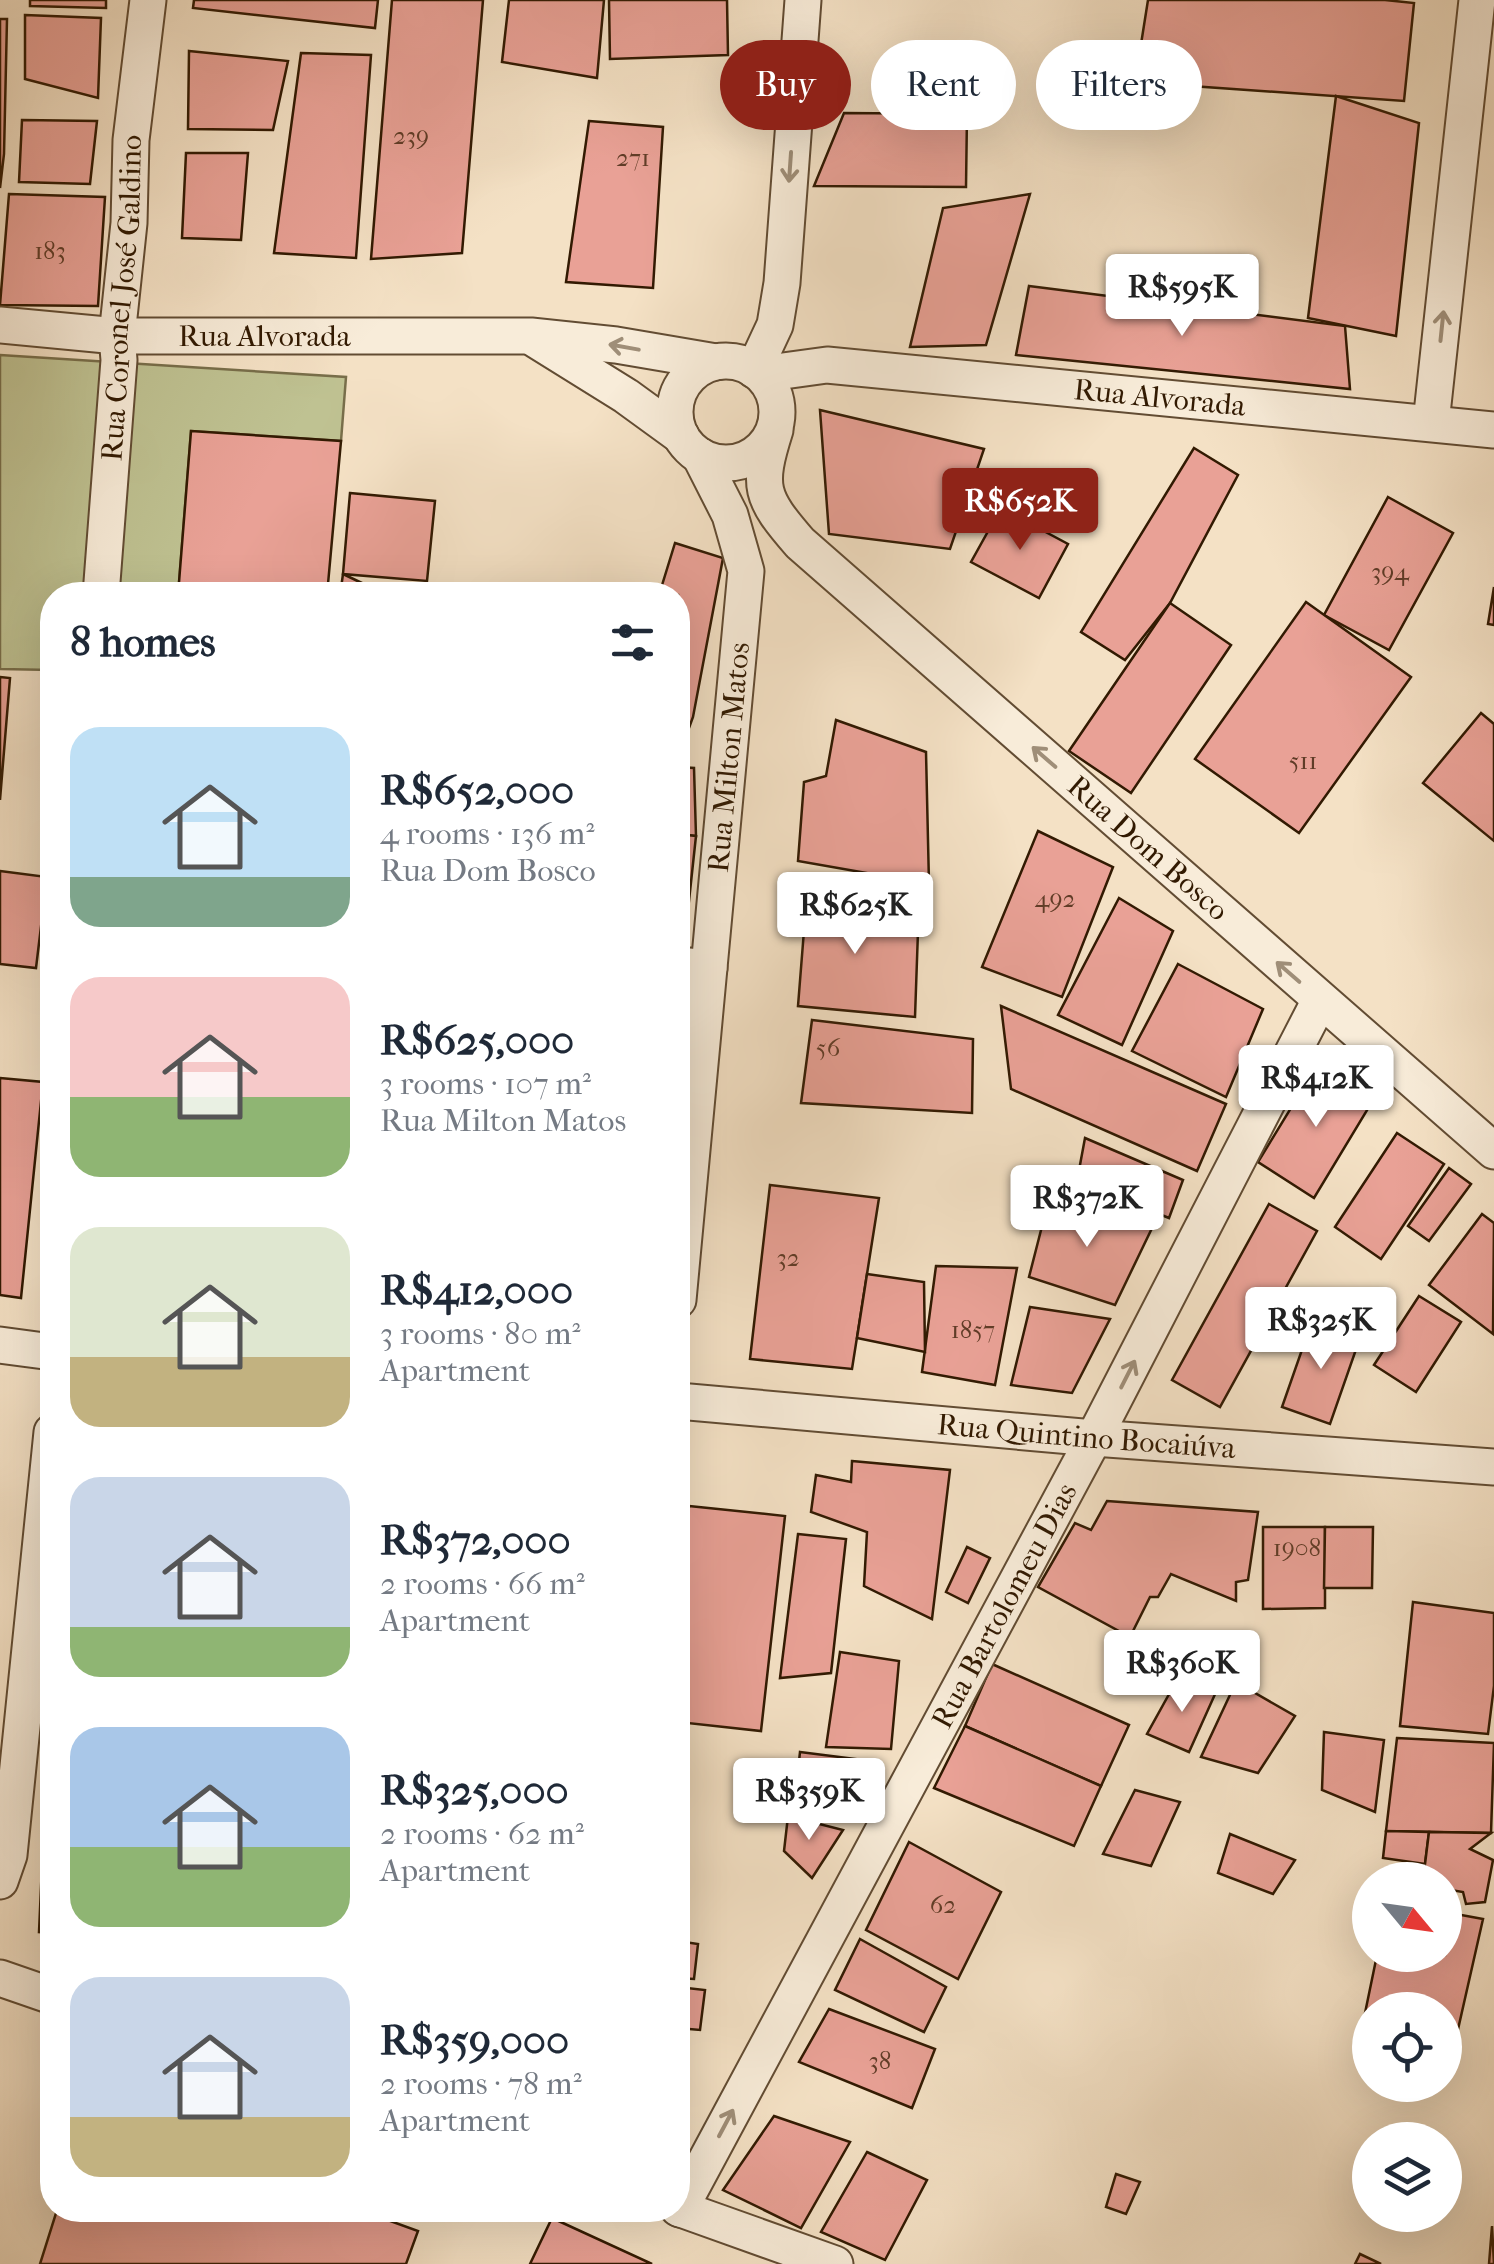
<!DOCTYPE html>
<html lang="en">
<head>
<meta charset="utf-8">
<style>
	body { margin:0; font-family:"IM FELL French Canon",serif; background:#f2f2f3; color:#1f2937; height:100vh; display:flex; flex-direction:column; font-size:38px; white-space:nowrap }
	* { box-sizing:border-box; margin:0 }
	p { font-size:32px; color:#747a83 }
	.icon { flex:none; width:55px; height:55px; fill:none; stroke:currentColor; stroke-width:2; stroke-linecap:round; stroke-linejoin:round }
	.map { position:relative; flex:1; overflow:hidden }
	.details { position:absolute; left:40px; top:582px; width:650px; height:1640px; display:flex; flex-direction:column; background:#fff; border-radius:40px; box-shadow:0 10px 40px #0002 }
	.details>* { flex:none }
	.hud { position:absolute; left:720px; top:40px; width:622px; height:90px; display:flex; gap:20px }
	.needle { width:65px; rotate:119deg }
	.fabs { position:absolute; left:1352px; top:1862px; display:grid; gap:20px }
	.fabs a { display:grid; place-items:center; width:110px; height:110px; border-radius:50%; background:#fff; box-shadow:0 10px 40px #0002; font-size:50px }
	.price { position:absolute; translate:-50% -85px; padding:0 22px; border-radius:10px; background:#fff; color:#222; font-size:32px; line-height:65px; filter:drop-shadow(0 2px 5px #0008) }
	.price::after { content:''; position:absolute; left:50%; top:60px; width:30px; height:22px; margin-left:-15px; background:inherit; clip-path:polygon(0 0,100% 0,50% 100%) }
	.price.selected { background:#8f2418; color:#fff }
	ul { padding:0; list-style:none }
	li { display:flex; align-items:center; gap:30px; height:250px; padding:0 30px }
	li span { display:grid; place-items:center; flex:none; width:280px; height:200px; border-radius:30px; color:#555 }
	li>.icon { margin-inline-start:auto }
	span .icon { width:120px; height:120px; fill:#fffc; stroke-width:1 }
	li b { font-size:42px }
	h2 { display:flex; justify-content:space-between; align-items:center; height:120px; padding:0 30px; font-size:42px }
	.tag { padding:0 35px; border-radius:45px; background:#fff; box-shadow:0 10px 40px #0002; font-size:35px; line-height:90px }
	.tag.selected { background:#8f2418; color:#fff }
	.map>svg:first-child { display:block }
</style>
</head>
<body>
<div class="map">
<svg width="1494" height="2264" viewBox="0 0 1494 2264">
	<rect width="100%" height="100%" fill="#f4e1c5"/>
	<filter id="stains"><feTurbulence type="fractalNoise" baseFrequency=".002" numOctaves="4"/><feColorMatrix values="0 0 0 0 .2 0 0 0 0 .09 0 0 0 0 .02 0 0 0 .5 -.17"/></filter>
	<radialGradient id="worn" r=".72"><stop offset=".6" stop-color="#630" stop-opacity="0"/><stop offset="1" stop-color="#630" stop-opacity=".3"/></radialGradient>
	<path fill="#bfc292" stroke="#786e4a" stroke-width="2.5" d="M0 355 346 377 341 441 191 431 178 595H52V670L0 669Z"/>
	<g fill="#e9a196" stroke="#321a02" stroke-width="2.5">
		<path d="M30 0H106V8L30 6Z"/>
		<path d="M194 0H378L375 28 193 8Z"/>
		<path d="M392 0H483L462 253 371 259Z"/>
		<path d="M509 0H604L597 78 502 62Z"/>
		<path d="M609 0H727L728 55 610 59Z"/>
		<path d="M1148 0H1385L1414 3 1404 101 1135 82Z"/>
		<path d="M25 15 101 18 98 98 25 79Z"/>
		<path d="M0 19H7L4 154 0 188Z"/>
		<path d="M189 51 288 61 273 130 188 129Z"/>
		<path d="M301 53 371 55 356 258 274 253Z"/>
		<path d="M1336 96 1419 123 1396 336 1308 318Z"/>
		<path d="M844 113 967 114 966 187 814 186Z"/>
		<path d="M22 120 97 121 90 184 19 182Z"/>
		<path d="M589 121 663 127 653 288 566 282Z"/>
		<path d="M186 153H248L241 240 182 238Z"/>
		<path d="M9 194 105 197 98 306 0 305Z"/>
		<path d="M1030 194 986 345 910 347 943 208Z"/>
		<path d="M1029 286 1345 326 1350 389 1016 355Z"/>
		<path d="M820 410 984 449 950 549 829 534Z"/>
		<path d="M191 431 341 441 327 595H178Z"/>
		<path d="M1194 448 1238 475 1170 603 1125 660 1081 632Z"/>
		<path d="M350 493 435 501 427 581 343 574Z"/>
		<path d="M1388 497 1453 533 1389 650 1324 615Z"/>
		<path d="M1001 508 1068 544 1039 598 971 562Z"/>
		<path d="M675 543 723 558 693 717 681 750H678V595H659Z"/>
		<path d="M343 574 387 595H340Z"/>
		<path d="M1494 587V625L1488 624Z"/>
		<path d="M556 589 589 595H555Z"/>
		<path d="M1306 602 1411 677 1299 833 1195 759Z"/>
		<path d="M1170 603 1231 645 1131 793 1069 751Z"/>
		<path d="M0 677 10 678 0 800Z"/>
		<path d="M1481 713 1494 724V841L1423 783Z"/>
		<path d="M836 720 926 752 929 884 798 861 804 782 826 776Z"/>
		<path d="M678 767 694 768 696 836 678 834Z"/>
		<path d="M1038 831 1113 867 1062 997 982 967Z"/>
		<path d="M678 834 696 836 684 947H678Z"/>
		<path d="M0 871 47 877 36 968 0 964Z"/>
		<path d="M808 880 868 893 865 928 918 931 915 1017 798 1006Z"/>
		<path d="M1119 898 1173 931 1122 1045 1058 1015Z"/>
		<path d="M1178 964 1263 1009 1226 1097 1132 1051Z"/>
		<path d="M1001 1006 1226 1104 1197 1171 1011 1089Z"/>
		<path d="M812 1020 973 1039 972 1113 801 1103Z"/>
		<path d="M1319 1062 1375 1097 1314 1198 1258 1162Z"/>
		<path d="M0 1078 43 1082 21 1298 0 1295Z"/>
		<path d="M1397 1133 1444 1164 1381 1259 1335 1227Z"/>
		<path d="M1085 1138 1183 1180 1169 1218 1077 1181Z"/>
		<path d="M1449 1168 1471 1184 1429 1241 1408 1226Z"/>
		<path d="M770 1185 879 1198 852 1369 750 1359Z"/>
		<path d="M1050 1195 1153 1226 1115 1305 1029 1277Z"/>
		<path d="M1269 1204 1317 1231 1220 1407 1172 1380Z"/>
		<path d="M1482 1214 1494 1223 1493 1334 1429 1285Z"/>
		<path d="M936 1266 1017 1268 995 1385 922 1372Z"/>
		<path d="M867 1274 924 1282 925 1352 857 1338Z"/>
		<path d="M1419 1296 1461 1322 1416 1392 1374 1365Z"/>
		<path d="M1030 1307 1110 1319 1072 1393 1011 1385Z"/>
		<path d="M1312 1321 1360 1338 1330 1424 1282 1407Z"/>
		<path d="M852 1461 950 1470 932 1619 864 1586 867 1532 811 1512 816 1475 851 1482Z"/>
		<path d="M1107 1501 1258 1512 1248 1580 1236 1582V1601L1171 1574 1158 1597H1150L1130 1637 1038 1587 1075 1523 1091 1530Z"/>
		<path d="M689 1506 785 1516 761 1731 678 1722V1604Z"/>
		<path d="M1263 1527H1325V1608L1263 1609Z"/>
		<path d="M1325 1527H1373L1372 1588H1324Z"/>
		<path d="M798 1534 846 1539 831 1673 780 1678Z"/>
		<path d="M967 1547 990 1558 968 1603 946 1592Z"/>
		<path d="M1413 1602 1494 1613V1686L1488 1734 1400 1726Z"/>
		<path d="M840 1652 899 1661 891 1749 826 1747Z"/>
		<path d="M992 1664 1129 1725 1101 1786 965 1726Z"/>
		<path d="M1178 1678 1216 1692 1189 1752 1147 1734Z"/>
		<path d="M1236 1682 1295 1716 1258 1773 1201 1757Z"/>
		<path d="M965 1726 1101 1786 1074 1846 934 1788Z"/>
		<path d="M1324 1732 1384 1740 1375 1812 1322 1790Z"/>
		<path d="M1397 1738 1494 1743 1491 1833 1386 1831Z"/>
		<path d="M800 1752 879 1762 855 1820 794 1808Z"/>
		<path d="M1135 1790 1180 1802 1151 1866 1103 1854Z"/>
		<path d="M788 1816 843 1830 812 1878 784 1851Z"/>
		<path d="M44 1820H52V1933L39 1932Z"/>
		<path d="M1386 1831 1429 1832 1425 1864 1383 1858Z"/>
		<path d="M1429 1832 1491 1833 1470 1849 1493 1860 1485 1902 1466 1904 1463 1892 1445 1889V1880H1423Z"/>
		<path d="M1230 1834 1295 1860 1273 1894 1218 1873Z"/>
		<path d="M909 1842 1001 1892 958 1979 866 1930Z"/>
		<path d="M1445 1912 1483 1919 1454 2047H1445V2010H1370V2047H1358L1377 1955H1445Z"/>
		<path d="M860 1939 946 1987 924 2032 835 1990Z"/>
		<path d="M678 1941 698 1944 694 1979 678 1978Z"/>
		<path d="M678 1987 705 1990 700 2030 678 2028Z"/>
		<path d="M829 2009 935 2049 912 2108 799 2062Z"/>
		<path d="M774 2116 850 2142 801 2228 723 2190Z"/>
		<path d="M867 2152 927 2180 885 2260 821 2232Z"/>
		<path d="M1116 2174 1140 2182 1126 2214 1106 2207Z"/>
		<path d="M57 2210H360L418 2231 406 2264H40Z"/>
		<path d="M552 2218 652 2264H530Z"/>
		<path d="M1492 2226 1494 2264H1489Z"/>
		<path d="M1360 2254 1381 2264H1355Z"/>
	</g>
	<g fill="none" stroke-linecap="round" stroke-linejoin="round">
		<defs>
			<g id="minor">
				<path id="s1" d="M0 325 117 336H531L616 345 716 362"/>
				<path d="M536 340 626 396 681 436"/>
				<circle cx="726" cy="412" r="51"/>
				<path d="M754 370 775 325 782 283 803 0"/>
				<path id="s2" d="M762 374 827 365 1494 430"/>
				<path d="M1431 423 1477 0"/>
				<path id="s3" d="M775 430C757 487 760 497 800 543L1494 1151"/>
				<path id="s4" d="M101 595 119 360 117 336 129 223 131 140 148 0"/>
				<path d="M678 965 709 968"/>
				<path id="s5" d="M678 1300 746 571 730 515 700 456"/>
				<path d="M0 1345 52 1352"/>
				<path id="s6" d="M678 1401 1094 1438 1494 1467"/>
				<path d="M0 1881 9 1855 52 1432"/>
				<path d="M0 1978 52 1996"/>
				<path d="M678 2208 835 2264"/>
				<path id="s7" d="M680 2209 1094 1438 1320 1000"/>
			</g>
		</defs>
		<use href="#minor" stroke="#624c33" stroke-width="39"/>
		<use href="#minor" stroke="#f8ecd9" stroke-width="35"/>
	</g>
	<defs><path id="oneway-shaft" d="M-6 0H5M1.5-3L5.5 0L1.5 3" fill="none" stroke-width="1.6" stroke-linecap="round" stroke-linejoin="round" transform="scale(2.5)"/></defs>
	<g stroke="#9f8e78">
		<use href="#oneway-shaft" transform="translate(790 167) rotate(94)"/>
		<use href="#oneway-shaft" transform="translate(1442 326) rotate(-84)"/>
		<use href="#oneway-shaft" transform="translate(624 347) rotate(-170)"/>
		<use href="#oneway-shaft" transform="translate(1044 757) rotate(-139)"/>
		<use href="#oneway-shaft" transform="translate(1288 972) rotate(-139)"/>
		<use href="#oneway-shaft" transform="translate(1128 1374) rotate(-63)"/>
		<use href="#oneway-shaft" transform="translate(726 2123) rotate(-62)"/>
	</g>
	<g text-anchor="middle" stroke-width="8" stroke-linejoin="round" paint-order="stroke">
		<g font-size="25" fill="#603c27">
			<text x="411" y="144">239</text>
			<text x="633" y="166">271</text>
			<text x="50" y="259">183</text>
			<text x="1390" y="580">394</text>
			<text x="1303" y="769">511</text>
			<text x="1055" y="907">492</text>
			<text x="828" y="1056">56</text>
			<text x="788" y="1266">32</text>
			<text x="973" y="1338">1857</text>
			<text x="1297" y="1556">1908</text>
			<text x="943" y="1913">62</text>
			<text x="880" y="2069">38</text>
		</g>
		<g font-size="30" fill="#321a02" stroke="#f8ecd9">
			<text dy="10" stroke="none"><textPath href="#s4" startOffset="298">Rua Coronel José Galdino</textPath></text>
			<text dy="10" stroke="none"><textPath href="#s1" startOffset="265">Rua Alvorada</textPath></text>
			<text dy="10" stroke="none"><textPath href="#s2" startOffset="400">Rua Alvorada</textPath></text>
			<text dy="10" stroke="none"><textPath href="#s5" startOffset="545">Rua Milton Matos</textPath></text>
			<text dy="10" stroke="none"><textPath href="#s3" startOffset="588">Rua Dom Bosco</textPath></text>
			<text dy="10" stroke="none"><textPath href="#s6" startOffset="410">Rua Quintino Bocaiúva</textPath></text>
			<text dy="10" stroke="none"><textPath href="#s7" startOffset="685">Rua Bartolomeu Dias</textPath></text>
		</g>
	</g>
	<rect width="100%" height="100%" filter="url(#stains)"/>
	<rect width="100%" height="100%" fill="url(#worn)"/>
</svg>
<div class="fabs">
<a><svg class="needle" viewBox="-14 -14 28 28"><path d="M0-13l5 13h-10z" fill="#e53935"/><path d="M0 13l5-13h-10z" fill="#747a83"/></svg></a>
<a><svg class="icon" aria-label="locate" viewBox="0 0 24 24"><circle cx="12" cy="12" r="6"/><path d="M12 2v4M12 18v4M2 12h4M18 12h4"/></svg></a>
<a><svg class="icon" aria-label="layers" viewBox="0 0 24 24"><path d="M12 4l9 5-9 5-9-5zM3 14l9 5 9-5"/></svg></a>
</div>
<b class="price" style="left:1182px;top:339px">R$595K</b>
<b class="price selected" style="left:1020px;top:553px">R$652K</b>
<b class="price" style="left:855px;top:957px">R$625K</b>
<b class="price" style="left:1316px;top:1130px">R$412K</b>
<b class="price" style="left:1087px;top:1250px">R$372K</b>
<b class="price" style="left:1321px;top:1372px">R$325K</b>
<b class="price" style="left:1182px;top:1715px">R$360K</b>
<b class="price" style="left:809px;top:1843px">R$359K</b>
<div class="hud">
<a class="tag selected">Buy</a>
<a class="tag">Rent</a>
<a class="tag">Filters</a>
</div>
<section class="details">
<h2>8 homes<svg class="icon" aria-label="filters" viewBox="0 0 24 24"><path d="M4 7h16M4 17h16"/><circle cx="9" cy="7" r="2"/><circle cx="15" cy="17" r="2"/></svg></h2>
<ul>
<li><span style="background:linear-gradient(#bfe0f5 75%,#7fa58c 0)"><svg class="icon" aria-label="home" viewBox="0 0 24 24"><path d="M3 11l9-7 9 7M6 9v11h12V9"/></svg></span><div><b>R$652,000</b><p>4 rooms · 136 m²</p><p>Rua Dom Bosco</p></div></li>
<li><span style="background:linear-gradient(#f6c9c9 60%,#8fb573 0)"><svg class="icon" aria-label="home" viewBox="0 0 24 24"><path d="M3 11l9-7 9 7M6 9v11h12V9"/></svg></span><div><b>R$625,000</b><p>3 rooms · 107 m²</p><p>Rua Milton Matos</p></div></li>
<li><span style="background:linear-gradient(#dfe7d0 65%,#c2b280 0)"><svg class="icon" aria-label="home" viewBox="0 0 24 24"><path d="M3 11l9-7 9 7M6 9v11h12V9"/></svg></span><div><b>R$412,000</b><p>3 rooms · 80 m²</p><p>Apartment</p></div></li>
<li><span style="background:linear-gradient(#c9d6e8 75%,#8fb573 0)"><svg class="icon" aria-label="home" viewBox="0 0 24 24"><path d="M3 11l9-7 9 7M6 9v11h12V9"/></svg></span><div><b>R$372,000</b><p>2 rooms · 66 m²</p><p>Apartment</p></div></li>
<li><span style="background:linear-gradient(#a9c7e8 60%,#8fb573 0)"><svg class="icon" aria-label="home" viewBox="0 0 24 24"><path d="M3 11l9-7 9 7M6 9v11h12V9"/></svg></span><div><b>R$325,000</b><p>2 rooms · 62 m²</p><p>Apartment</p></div></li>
<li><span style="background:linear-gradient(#c9d6e8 70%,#c2b280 0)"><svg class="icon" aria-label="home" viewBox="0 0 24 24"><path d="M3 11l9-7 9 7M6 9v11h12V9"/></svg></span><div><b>R$359,000</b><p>2 rooms · 78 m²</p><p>Apartment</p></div></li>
</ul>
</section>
</div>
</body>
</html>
